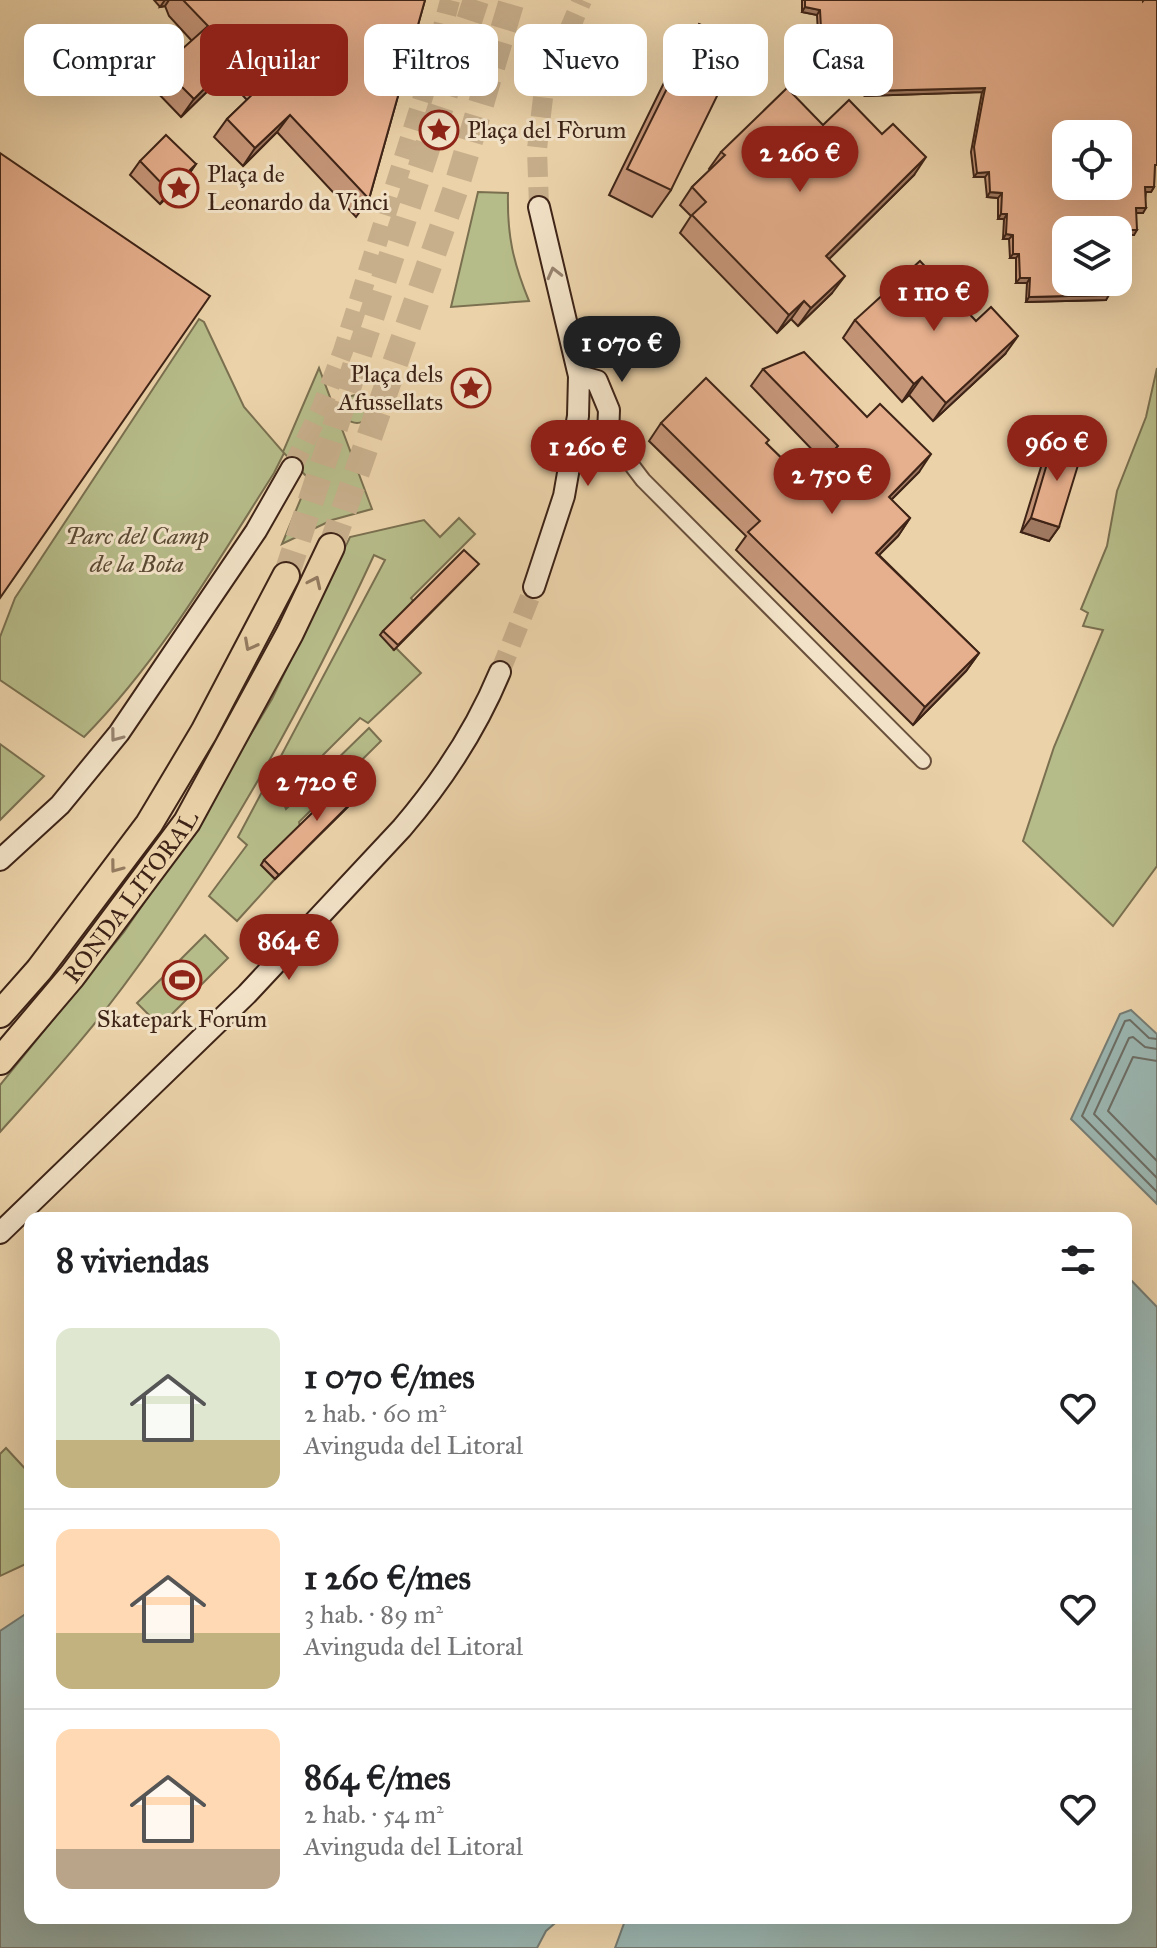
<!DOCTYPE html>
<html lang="es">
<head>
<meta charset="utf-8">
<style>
	body { margin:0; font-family:"IM FELL Great Primer",serif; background:#f2f2f2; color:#202124; height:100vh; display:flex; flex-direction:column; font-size:30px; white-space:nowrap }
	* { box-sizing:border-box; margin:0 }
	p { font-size:26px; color:#757577 }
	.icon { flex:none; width:44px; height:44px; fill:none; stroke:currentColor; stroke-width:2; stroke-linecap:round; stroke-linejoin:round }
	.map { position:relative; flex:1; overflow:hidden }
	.sheet { position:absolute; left:24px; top:1212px; width:1108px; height:712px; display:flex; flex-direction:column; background:#fff; border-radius:16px; box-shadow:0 8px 32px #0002 }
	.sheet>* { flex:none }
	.hud { position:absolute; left:24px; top:24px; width:1110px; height:72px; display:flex; gap:16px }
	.controls { position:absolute; left:1052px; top:120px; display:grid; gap:16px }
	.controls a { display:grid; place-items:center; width:80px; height:80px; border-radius:16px; background:#fff; box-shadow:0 8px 32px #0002; font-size:40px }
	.price { position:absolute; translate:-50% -68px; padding:0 18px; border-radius:28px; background:#8f2418; color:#fff; font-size:26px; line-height:52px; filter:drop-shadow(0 2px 4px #0008) }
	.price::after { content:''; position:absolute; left:50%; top:48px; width:24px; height:18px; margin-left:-12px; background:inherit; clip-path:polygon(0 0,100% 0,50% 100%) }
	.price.current { background:#222; color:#fff }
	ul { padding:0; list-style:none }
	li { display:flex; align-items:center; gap:24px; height:200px; padding:0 32px }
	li+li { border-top:2px solid #e0e0e0 }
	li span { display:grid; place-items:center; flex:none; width:224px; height:160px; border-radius:16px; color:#555 }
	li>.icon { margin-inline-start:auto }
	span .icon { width:96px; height:96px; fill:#fffc; stroke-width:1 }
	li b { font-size:34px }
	h2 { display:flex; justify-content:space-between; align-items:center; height:96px; padding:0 32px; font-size:34px }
	.chip { padding:0 28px; border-radius:16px; background:#fff; box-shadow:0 8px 32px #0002; font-size:28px; line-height:72px }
	.chip.current { background:#8f2418; color:#fff }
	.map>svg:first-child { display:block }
</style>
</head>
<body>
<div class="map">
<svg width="1157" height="1948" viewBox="0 0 1157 1948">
	<rect width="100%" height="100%" fill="#ebd2a9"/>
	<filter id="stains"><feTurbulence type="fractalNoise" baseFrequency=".0025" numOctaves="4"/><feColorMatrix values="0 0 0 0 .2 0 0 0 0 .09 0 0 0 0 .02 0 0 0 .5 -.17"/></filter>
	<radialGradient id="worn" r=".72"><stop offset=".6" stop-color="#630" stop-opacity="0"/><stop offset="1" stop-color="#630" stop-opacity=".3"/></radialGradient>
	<g fill="#b6bc89" stroke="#7a7050" stroke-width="2">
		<path d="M478 192 508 193C507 235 513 262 529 301L451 307Z"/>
		<path d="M199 319 204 322 244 407 283 452 319 368 372 509 332 520 282 544 309 479 284 453 274 473C216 564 160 660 84 737L0 680V637L15 598Z"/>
		<path d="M1157 368V866L1113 926 1023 841 1054 747 1103 630 1083 626 1088 613 1081 609 1107 546 1117 491 1146 417Z"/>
		<circle cx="357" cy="409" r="14"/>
		<path d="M459 518 475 534 411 598 414 602 394 649 396 648 421 673 368 723 360 718 281 797 286 809 369 728 381 741 299 822 300 826 261 865 275 879 237 921 209 896 247 845 238 837 385 560 374 555C300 715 212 873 103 1013 71 1054 35 1093 0 1132V1085L124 932 188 839 272 699 350 537 424 520 440 537Z"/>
		<path d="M0 744 44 776 0 820Z"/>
		<path d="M205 935 228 958 160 1026 137 1003Z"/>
		<path d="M6 1448 30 1474V1562L0 1576V1454Z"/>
	</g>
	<g fill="#9bb6b1" stroke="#767c73" stroke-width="2">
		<path d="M1131 1010 1157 1034V1204L1071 1119 1120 1014Z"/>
		<path d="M1126 1275 1157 1307V1948H615L626 1918H1126Z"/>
		<path d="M30 1611V1918H463L471 1920 483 1918H561L546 1931 537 1948H0V1631Z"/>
	</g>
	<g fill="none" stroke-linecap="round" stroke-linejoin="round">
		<g stroke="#6c6d64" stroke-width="2">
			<path d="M1157 1039 1149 1038 1130 1020 1125 1021 1082 1116 1157 1192"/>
			<path d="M1157 1049 1145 1047 1133 1037 1129 1038 1094 1114 1157 1178"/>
			<path d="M1157 1061 1133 1057 1108 1111 1157 1161"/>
		</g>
		<g stroke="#c8af8c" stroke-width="20" stroke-dasharray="20 10" stroke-linecap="butt">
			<path d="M539 207 537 149 544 89 582 0"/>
			<path d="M292 468 321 409 343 351 434 62 450 0"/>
			<path d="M500 672 534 587"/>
		</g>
		<g stroke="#c8af8c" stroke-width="26" stroke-dasharray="26 13" stroke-linecap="butt">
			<path d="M331 547 456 188 512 0"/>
			<path d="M286 576 476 0"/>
		</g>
		<defs>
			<path id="street" d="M608 434 643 480 923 761"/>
			<g id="secondary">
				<path d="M572 458 608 434 609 410 597 381 579 376"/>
				<path d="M534 587 564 496 578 416 579 376 539 207"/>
				<path d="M0 860 60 805 119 733 256 531 292 468"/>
				<path d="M0 1233 247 994 402 828C443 780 476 730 500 672"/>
			</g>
			<g id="highway">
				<path d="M0 1014 39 970 149 824 204 732 286 576"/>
				<path id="s1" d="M0 1061 72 976 187 822 290 633 331 547"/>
			</g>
		</defs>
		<use href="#street" stroke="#69503c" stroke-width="18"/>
		<use href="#secondary" stroke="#3e2417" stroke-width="24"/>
		<use href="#highway" stroke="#3e2417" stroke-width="30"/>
		<use href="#street" stroke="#f2e2c7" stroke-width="14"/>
		<use href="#secondary" stroke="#f2e2c7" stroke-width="20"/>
		<use href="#highway" stroke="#ebd2a9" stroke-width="26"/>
	</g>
	<g fill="#c69679" stroke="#3e2417" stroke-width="2">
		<path d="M154 0H425L369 199 356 217 277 132 243 166 214 137 227 119 247 100 224 75 181 117 150 85 162 67 192 41 169 16 165 6 160 7Z"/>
		<path d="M802 0H1157L1154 187 1151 192H1146L1143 213H1136L1134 235H1127L1128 252 1125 257H1118V230L1106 300 1026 302 1027 283H1016V258H1010L1009 239H1003L1004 219H998V198L987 197 985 177H974L971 152 982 92 865 96V74H849L848 54H835L834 33H818L817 15 802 12Z"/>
		<path d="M699 24 671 190 652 217 609 195 680 50Z"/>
		<path d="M823 125 914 175 829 259 832 293 798 326 791 319 777 333 680 233 691 216 680 205 692 187 710 170 709 169 721 152Z"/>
		<path d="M140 161 196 164 186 178 160 204 130 175Z"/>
		<path d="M855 320 1005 354 933 421 909 395 902 402 843 338Z"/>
		<path d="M763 369 919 472 891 500 910 518 898 536 879 555 979 653 966 671 913 725 736 550 746 536 649 441 661 423 767 444 804 480 823 461 751 386Z"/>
		<path d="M1054 440 1059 527 1049 541 1021 532 1045 454Z"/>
		<path d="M475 568 394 650 380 635 383 631Z"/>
		<path d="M370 784 275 879 261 865 264 860Z"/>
	</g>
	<g fill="#a17a63" stroke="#3e2417" stroke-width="2">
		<path d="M165 0H169L165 6 160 7Z"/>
		<path d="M805 7 820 10 817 15 802 12Z"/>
		<path d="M821 28H837L834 33H818Z"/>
		<path d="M838 49H851L848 54H835Z"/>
		<path d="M236 57 224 75 181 117 194 99Z"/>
		<path d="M853 69H868L865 74H849Z"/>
		<path d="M985 88 982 92 865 96 868 91Z"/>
		<path d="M290 115 277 132 243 166 255 148Z"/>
		<path d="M926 157 914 175 814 274 826 256Z"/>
		<path d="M196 164 186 178 160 204 169 191Z"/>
		<path d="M989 172 985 177H974L977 173Z"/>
		<path d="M1145 187H1154L1151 192H1142Z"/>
		<path d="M990 192 1002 193 998 198 987 197Z"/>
		<path d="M1136 208H1146L1143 213H1133Z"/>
		<path d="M1001 214H1007L1004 219H998Z"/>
		<path d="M1127 230H1137L1134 235H1124Z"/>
		<path d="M1006 234 1013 235 1009 239H1003Z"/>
		<path d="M1118 252H1128L1125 257H1118Z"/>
		<path d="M1013 254H1019L1016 258H1010Z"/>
		<path d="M845 276 832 293 798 326 811 308Z"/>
		<path d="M1020 278H1030L1027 283H1016Z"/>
		<path d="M1109 295 1106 300 1026 302 1029 297Z"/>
		<path d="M804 301 791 319 777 333 789 315Z"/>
		<path d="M1018 336 1005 354 933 421 946 403Z"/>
		<path d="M922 377 909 395 902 402 914 384Z"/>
		<path d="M931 454 919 472 876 515 889 497Z"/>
		<path d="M910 518 898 536 864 570 876 553Z"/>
		<path d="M1031 518 1059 527 1049 541 1021 532Z"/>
		<path d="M979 653 966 671 913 725 925 707Z"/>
		<path d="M370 784 367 788 275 879Z"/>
	</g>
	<g fill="#e6af8d" stroke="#3e2417" stroke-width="2" fill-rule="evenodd">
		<path d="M183 0H425L369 199 290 115 255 148 227 119 262 85 236 57 194 99 162 67 208 26Z"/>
		<path d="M805 0H1143V1L1144 0H1157V165H1155L1154 187H1145L1146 208H1136L1137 230H1127L1128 252H1118V230H1066V282H1109V295L1029 297 1030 278H1020L1019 254H1013V235L1006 234 1007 214H1001L1002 193 990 192 989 172 977 173 974 147 985 88 868 91V69H853L851 49H838L837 28H821L820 10 805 7ZM1066 134H1118V186H1066Z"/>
		<path d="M699 24 742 45 671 190 627 169Z"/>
		<path d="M787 88 823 125 849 100 882 134 893 124 926 157 826 256 845 276 811 308 804 301 789 315 692 215 706 202 692 187 725 155 721 152Z"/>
		<path d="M166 135 196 164 169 191 140 161Z"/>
		<path d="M0 153 210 296 0 598Z"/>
		<path d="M920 261 976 321 991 307 1018 336 946 403 922 377 914 384 855 320Z"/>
		<path d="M804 352 867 417 880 404 931 454 889 497 910 518 876 553 979 653 925 707 748 532 760 521 661 423 706 378 769 440 766 443 804 480 838 446 763 369Z"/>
		<path d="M1054 440 1083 449 1059 527 1031 518Z"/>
		<path d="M464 550 479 564 398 645 383 631Z"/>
		<path d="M356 770 370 784 279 875 264 860Z"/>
	</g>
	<defs><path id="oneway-chevron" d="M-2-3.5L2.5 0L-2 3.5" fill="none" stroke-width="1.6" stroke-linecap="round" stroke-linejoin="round" transform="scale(2)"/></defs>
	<g stroke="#98836f">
		<use href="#oneway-chevron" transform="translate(554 273) rotate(-104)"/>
		<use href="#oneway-chevron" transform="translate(116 736) rotate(127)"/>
	</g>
	<g stroke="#947b60">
		<use href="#oneway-chevron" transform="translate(315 582) rotate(-65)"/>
		<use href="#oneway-chevron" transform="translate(250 645) rotate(118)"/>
		<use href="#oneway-chevron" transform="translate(116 867) rotate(127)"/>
	</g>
	<defs>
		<symbol id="sight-ring" viewBox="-11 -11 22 22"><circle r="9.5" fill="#f2e2c7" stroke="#8f2418" stroke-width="1.5"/><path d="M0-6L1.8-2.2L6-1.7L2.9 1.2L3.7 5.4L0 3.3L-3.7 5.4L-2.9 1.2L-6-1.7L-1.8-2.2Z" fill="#8f2418"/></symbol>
		<symbol id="stadium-ring" viewBox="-11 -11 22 22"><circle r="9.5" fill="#f2e2c7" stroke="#8f2418" stroke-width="1.5"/><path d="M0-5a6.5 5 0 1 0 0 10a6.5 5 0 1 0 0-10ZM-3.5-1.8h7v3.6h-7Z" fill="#8f2418"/></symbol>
	</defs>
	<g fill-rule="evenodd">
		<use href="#sight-ring" x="417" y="108" width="44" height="44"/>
		<use href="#sight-ring" x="157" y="166" width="44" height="44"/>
		<use href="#sight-ring" x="449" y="366" width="44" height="44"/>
		<use href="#stadium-ring" x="160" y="958" width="44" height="44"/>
	</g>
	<g text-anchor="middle" stroke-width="6" stroke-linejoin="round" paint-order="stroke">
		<g font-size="24" fill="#3e2417" stroke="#f2e2c7" text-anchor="start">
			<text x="467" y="138">Plaça del Fòrum</text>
			<text x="207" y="182">Plaça de<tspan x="207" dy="28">Leonardo da Vinci</tspan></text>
			<text x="443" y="382" text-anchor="end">Plaça dels<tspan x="443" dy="28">Afussellats</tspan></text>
			<text x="182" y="1027" text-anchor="middle">Skatepark Forum</text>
		</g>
		<g font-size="24" font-style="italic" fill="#5c4a34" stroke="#f2e2c7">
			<text x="137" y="544">Parc del Camp<tspan x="137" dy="28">de la Bota</tspan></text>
		</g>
		<g font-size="24" fill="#3e2417" stroke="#f2e2c7">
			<text dy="8" stroke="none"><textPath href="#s1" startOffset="210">RONDA LITORAL</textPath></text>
		</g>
	</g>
	<rect width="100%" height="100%" filter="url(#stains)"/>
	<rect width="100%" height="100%" fill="url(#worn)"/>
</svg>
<div class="controls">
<a><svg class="icon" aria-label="locate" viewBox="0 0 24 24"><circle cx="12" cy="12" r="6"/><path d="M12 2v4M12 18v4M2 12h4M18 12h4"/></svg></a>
<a><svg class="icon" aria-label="layers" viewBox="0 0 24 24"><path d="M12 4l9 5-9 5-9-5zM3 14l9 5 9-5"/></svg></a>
</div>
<b class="price" style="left:800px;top:194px">2 260 €</b>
<b class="price" style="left:934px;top:333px">1 110 €</b>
<b class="price current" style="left:622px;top:384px">1 070 €</b>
<b class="price" style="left:1057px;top:483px">960 €</b>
<b class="price" style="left:588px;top:488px">1 260 €</b>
<b class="price" style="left:832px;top:516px">2 750 €</b>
<b class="price" style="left:317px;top:823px">2 720 €</b>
<b class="price" style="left:289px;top:982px">864 €</b>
<div class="hud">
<a class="chip">Comprar</a>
<a class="chip current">Alquilar</a>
<a class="chip">Filtros</a>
<a class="chip">Nuevo</a>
<a class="chip">Piso</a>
<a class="chip">Casa</a>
</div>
<section class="sheet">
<h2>8 viviendas<svg class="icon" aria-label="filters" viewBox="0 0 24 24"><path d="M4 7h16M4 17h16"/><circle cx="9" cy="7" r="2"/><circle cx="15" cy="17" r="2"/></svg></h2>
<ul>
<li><span style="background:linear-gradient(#dfe7d0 70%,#c2b280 0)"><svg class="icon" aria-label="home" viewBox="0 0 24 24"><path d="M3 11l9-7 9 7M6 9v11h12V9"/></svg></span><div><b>1 070 €/mes</b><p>2 hab. · 60 m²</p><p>Avinguda del Litoral</p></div><svg class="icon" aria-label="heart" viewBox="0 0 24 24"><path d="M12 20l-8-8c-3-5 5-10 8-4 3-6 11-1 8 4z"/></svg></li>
<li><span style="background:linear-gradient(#ffd9b3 65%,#c2b280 0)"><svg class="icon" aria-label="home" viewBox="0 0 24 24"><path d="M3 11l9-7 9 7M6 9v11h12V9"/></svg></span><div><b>1 260 €/mes</b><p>3 hab. · 89 m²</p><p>Avinguda del Litoral</p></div><svg class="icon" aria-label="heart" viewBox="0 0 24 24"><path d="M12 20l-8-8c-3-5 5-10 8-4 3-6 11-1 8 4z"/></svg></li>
<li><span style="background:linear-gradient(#ffd9b3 75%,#b9a48a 0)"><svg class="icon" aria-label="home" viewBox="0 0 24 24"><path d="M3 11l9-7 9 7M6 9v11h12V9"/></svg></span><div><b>864 €/mes</b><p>2 hab. · 54 m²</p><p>Avinguda del Litoral</p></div><svg class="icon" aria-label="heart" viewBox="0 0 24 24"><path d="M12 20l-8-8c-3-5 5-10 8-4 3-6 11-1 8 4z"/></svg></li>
</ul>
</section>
</div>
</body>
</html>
